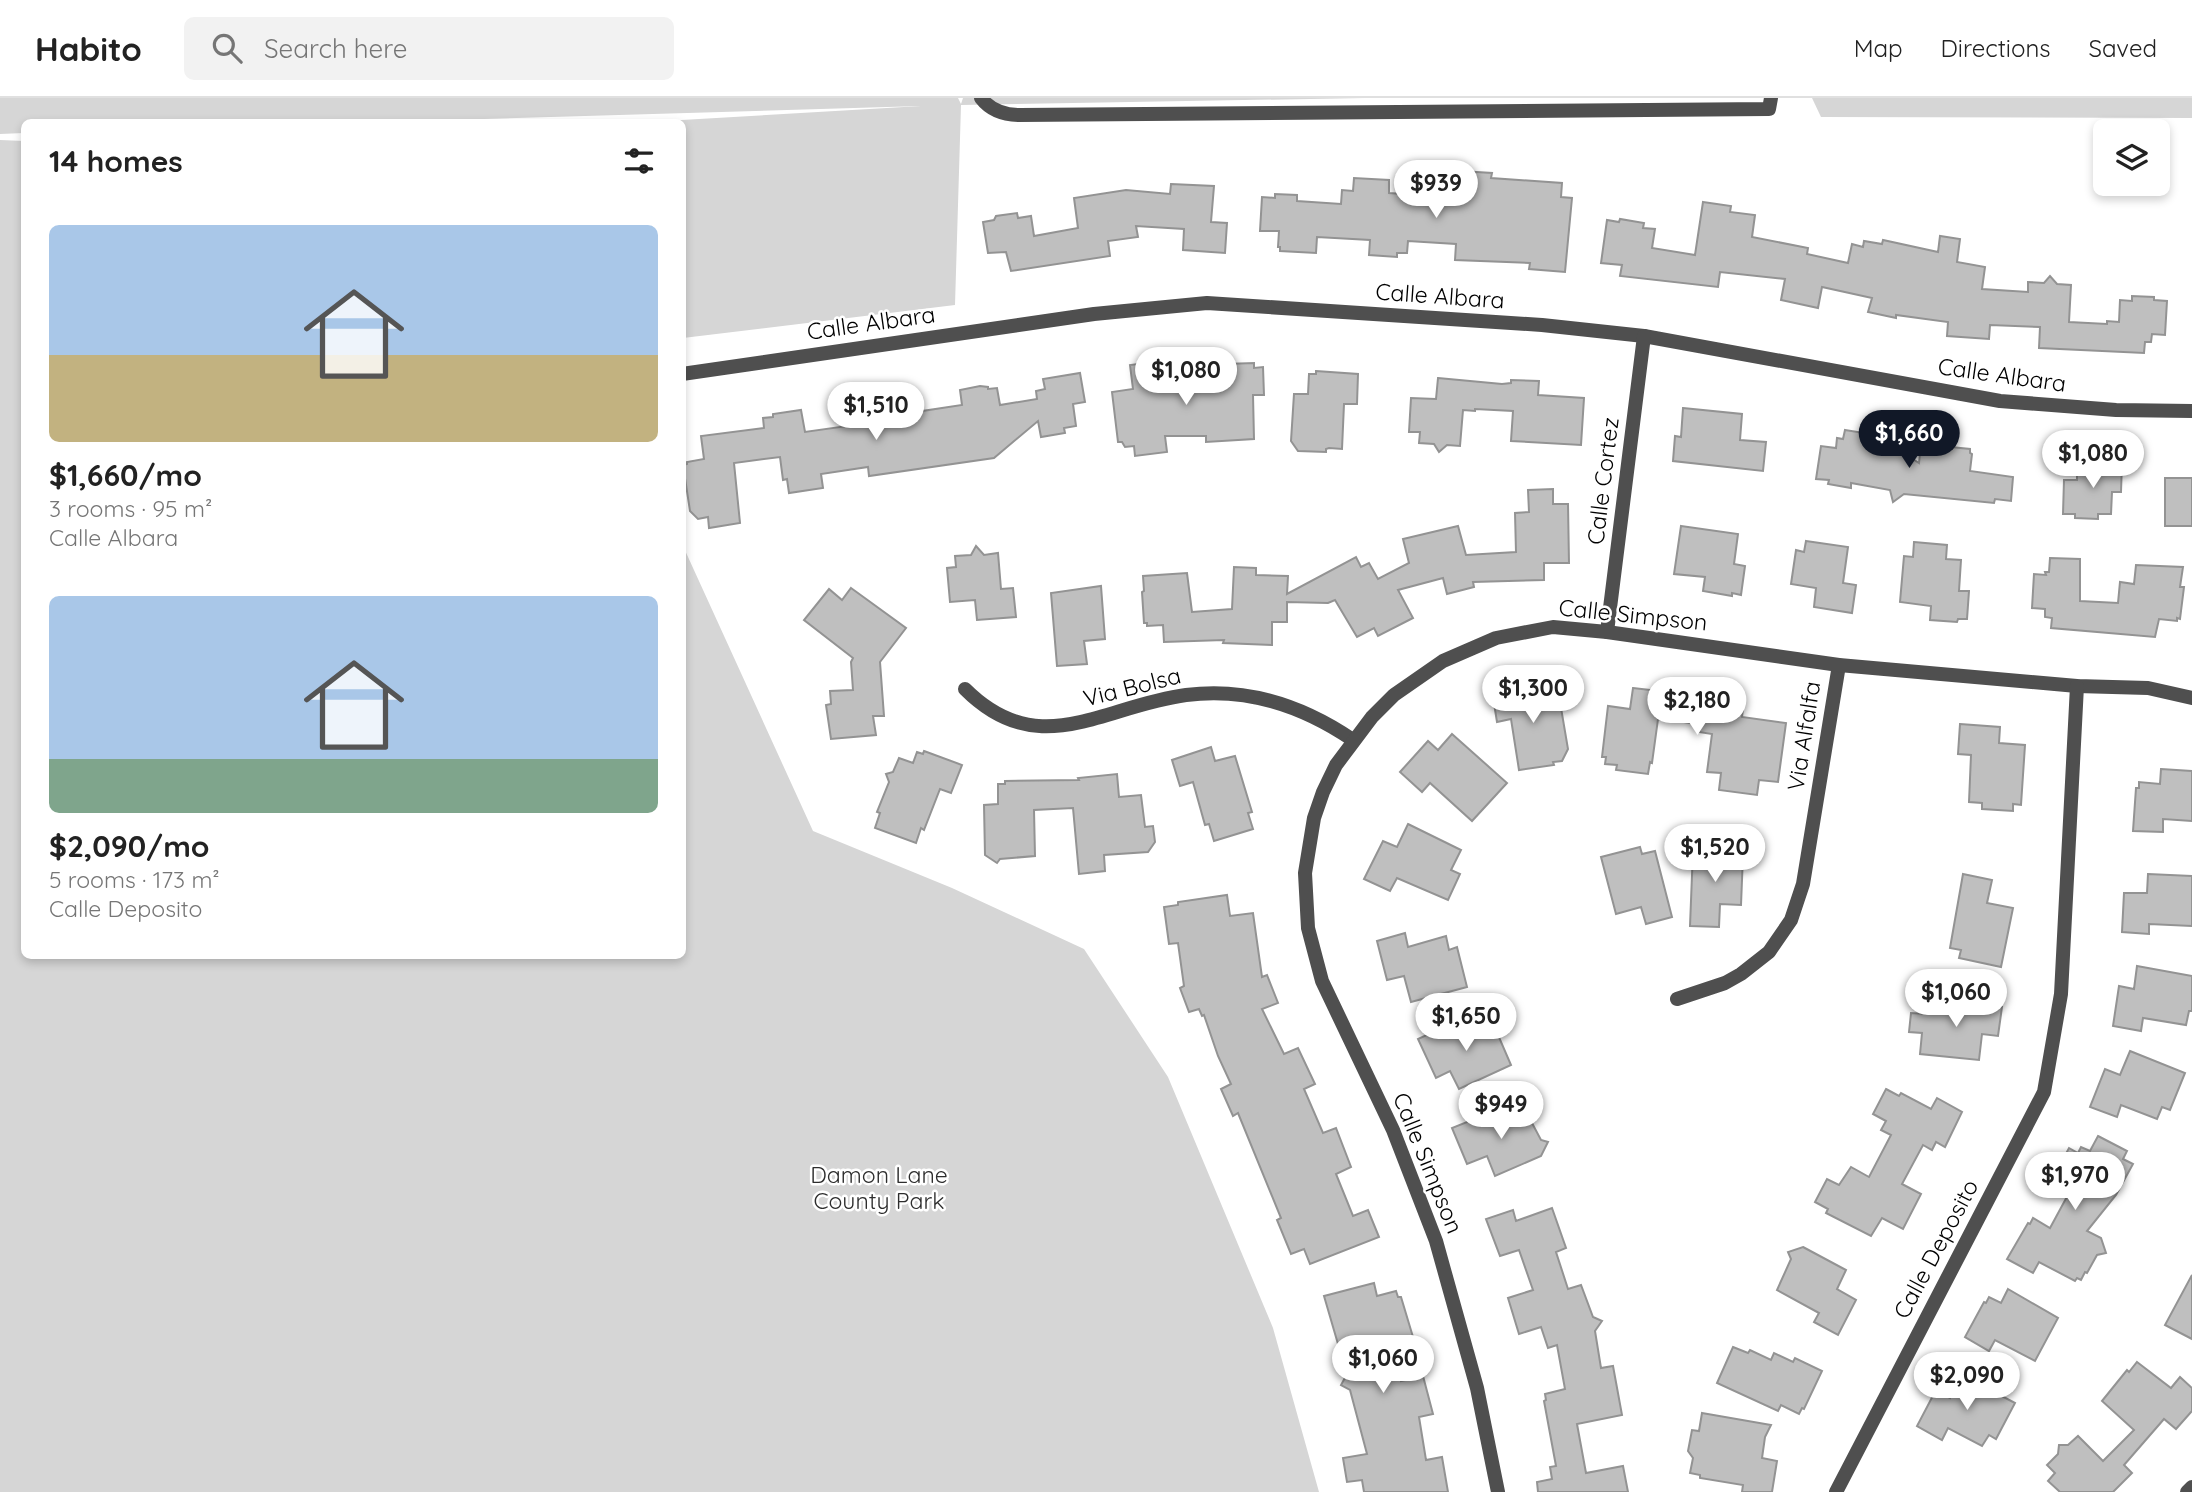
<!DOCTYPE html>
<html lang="en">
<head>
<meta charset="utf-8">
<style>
	body { margin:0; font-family:Quicksand,sans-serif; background:#f2f2f2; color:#222; height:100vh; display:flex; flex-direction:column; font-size:26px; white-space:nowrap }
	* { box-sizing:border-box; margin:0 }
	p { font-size:23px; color:#767676 }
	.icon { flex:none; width:38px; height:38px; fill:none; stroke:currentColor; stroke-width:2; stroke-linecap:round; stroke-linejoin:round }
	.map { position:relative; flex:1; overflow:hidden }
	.details { position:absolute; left:21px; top:21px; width:665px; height:840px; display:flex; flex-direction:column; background:#fff; border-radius:10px; box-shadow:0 4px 10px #0003 }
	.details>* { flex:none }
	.tools { position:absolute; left:2093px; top:21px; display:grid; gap:14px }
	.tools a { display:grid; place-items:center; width:77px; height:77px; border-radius:10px; background:#fff; box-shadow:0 4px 10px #0003; font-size:35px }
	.price { position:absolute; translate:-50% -60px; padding:0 16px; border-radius:24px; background:#fff; color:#222; font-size:23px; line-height:46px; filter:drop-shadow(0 2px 4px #0008) }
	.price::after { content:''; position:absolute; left:50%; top:42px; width:21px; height:16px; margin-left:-10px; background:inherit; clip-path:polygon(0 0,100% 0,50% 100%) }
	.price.on { background:#111827; color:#fff }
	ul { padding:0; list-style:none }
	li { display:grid; align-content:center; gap:14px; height:371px; padding:0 28px }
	li span { display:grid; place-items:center; height:217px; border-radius:10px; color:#555 }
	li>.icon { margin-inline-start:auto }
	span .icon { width:126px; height:126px; fill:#fffc; stroke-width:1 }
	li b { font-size:30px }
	h2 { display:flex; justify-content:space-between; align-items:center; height:84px; padding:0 28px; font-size:30px }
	header { display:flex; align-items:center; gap:42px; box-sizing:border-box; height:98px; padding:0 35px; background:#fff; border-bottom:2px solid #e0e0e0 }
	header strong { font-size:33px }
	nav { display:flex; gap:38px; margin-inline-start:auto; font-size:24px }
	.search { width:490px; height:63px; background:#f2f2f2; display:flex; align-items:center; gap:18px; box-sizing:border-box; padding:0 24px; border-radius:10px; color:#767676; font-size:26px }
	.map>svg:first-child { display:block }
</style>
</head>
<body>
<header>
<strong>Habito</strong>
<div class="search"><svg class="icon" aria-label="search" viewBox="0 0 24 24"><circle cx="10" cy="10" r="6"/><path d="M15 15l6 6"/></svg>Search here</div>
<nav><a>Map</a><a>Directions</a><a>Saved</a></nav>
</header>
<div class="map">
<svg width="2192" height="1394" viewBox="0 0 2192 1394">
	<rect width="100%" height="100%" fill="#fff"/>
	<g fill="#d6d6d6">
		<path d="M0 0H958L961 6 963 0H1365L961 7 955 207 683 240 682 24H647L921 8 381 24H24V35L0 36Z"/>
		<path d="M1812 0H2192V20L1821 19Z"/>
		<path d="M0 42 24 43V858H682L683 448 813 733 952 790 1084 851 1168 979 1273 1230 1319 1394H0Z"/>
	</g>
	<g fill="#bfbfbf" stroke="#939393" stroke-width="2">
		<path d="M1460 73 1492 75 1491 80 1562 85 1561 99 1572 100 1565 174 1529 171 1530 165 1455 162 1456 146 1408 143 1407 155H1397V159L1369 157 1370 142 1317 139 1316 155 1280 153V149H1278L1279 133H1260L1262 99 1275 100V96L1297 97V103L1341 106 1342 92 1353 93 1354 80 1389 82V95L1432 98 1433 84 1460 86Z"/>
		<path d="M1171 86 1214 88 1211 124 1227 125 1225 155 1183 152 1184 131 1136 128 1138 139 1108 143 1110 158 1011 173 1006 154 988 155 983 124 994 122 996 118 1017 115 1018 120 1031 118 1034 138 1078 130 1074 100 1126 92 1170 96Z"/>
		<path d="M1703 104 1731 108 1730 114 1755 117 1752 139 1808 150 1807 156 1848 165 1852 146 1863 149 1864 143 1882 146 1883 142 1938 154 1940 138 1960 141 1957 164 1985 169 1982 191 2028 194V184L2044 185 2050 178 2057 186 2071 187 2069 224 2107 226V223L2119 224 2120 202 2132 203V198L2154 199V202L2167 203 2165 237 2152 236 2151 244H2145L2144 255 2039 250 2040 229 1990 227 1989 241 1947 238 1948 224 1896 217V220L1868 214 1872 200 1822 189 1818 210 1781 202 1785 181 1720 174 1718 189 1620 178 1622 167 1601 165 1607 122 1619 124 1620 121 1644 125 1643 130 1655 131 1652 150 1695 157Z"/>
		<path d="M1168 262 1171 283 1225 282V266L1254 265V270L1263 269 1264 297H1253L1254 341 1206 344V338H1165L1167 354 1135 358 1134 348 1125 349 1122 344H1118L1112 294 1133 291 1130 267Z"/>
		<path d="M1316 273 1358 276 1357 306H1344L1342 351 1329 350 1326 351V354L1298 353 1291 343 1294 296H1308L1309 276H1316Z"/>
		<path d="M1080 275 1085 304 1073 306 1076 328 1064 330 1065 335 1041 339 1038 323 994 360 869 378 868 369 821 376 823 390 789 395 787 381 783 382 780 359 734 365 740 425 709 430 708 419 698 421 690 413 683 367 687 366V364L704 361 701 338 764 330 763 320 773 319V316L801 312 805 334 862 326 861 320 881 316 879 301 920 297 922 313 962 307 960 292 980 288 988 289V291L997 290 1000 307 1037 301 1036 293 1045 291 1043 281Z"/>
		<path d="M1438 280 1502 286 1511 285V282L1539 283 1538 297 1584 300 1581 347 1511 343 1513 313 1475 311V313L1463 312 1460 348 1447 347 1439 354 1434 346 1419 345 1420 334H1409L1411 300 1436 301Z"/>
		<path d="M1683 310 1742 316 1740 342 1766 344 1763 373 1673 363 1675 338 1681 339Z"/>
		<path d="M1845 332 1883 338V342L1919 365 1921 346 1970 351V355L1972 356 1970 373 2013 379 2011 403 1995 401 1994 405 1904 396 1893 404 1890 392 1851 385V390L1828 386 1829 382 1816 381 1821 348 1836 350 1837 340 1843 341Z"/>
		<path d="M2086 364 2122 365 2121 394H2112L2111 416H2098V421L2075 420V416H2063L2064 382H2077V373H2084Z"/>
		<rect x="2165" y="380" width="27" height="48"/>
		<path d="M1553 391V406H1568L1569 465H1544V482L1473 484 1474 489 1447 496 1443 480 1398 492 1413 520 1378 538 1374 530 1357 539 1335 502 1328 505 1287 504V524H1272V547L1223 545 1224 542 1164 544 1163 527 1147 528V525H1144L1142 494 1144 493 1143 478 1187 475 1192 514 1232 511 1234 469 1256 470V477L1288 478 1287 496 1356 459 1361 469 1369 465 1378 481 1409 465 1403 441 1458 428 1466 457 1516 454 1515 415 1529 414 1528 392Z"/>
		<path d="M1681 428 1738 436 1734 466 1745 468 1741 497 1732 495V498L1703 493 1705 479 1674 476Z"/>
		<path d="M1806 443 1848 449 1843 485 1856 487 1852 515 1814 509 1816 490 1791 486 1796 452 1804 454Z"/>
		<path d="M1914 444 1947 447 1946 461 1961 462 1959 493H1969L1967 521H1958L1957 524 1930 522 1931 508 1900 504 1904 458 1913 459Z"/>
		<path d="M976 448 984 457 998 455 1001 491 1013 490 1016 519 977 522 975 502 950 504 947 470 956 469 955 458 971 457Z"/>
		<path d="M2050 460 2080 461V503L2118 505 2120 484 2134 486 2136 467 2183 469 2180 489H2184L2180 521 2177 520V523L2159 521 2155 539 2051 530 2052 520 2045 519V511L2032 510 2034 476 2046 477 2045 474H2049Z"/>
		<path d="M1101 488 1105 541 1084 543 1087 566 1057 568 1051 495Z"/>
		<path d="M851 490 906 530 880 564 884 618H873L876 637 831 641 826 607 831 606 830 593 853 592 851 564 853 560 804 522 829 491 842 502Z"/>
		<path d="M1534 586V589L1542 588 1545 607 1560 604 1568 651 1562 663 1553 664 1554 667 1519 672 1511 621 1497 624 1492 593Z"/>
		<path d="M1633 590 1744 603 1742 619 1786 625 1778 684 1759 682 1757 697 1719 692 1721 675 1707 674 1712 636 1699 634 1701 626 1658 621 1652 665 1650 664 1648 676 1616 672 1617 667 1605 666 1606 659H1602L1608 608 1630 611Z"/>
		<path d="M1960 626 2000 629 1999 645 2025 647 2021 707 2013 706V713L1982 711V705L1969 704 1971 657 1958 656Z"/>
		<path d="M1452 636 1507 685 1472 723 1430 685 1422 694 1400 674 1428 643 1438 652Z"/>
		<path d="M1211 649 1215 663 1235 658 1252 714 1248 715 1253 731 1214 743 1209 726 1205 727 1193 684 1180 688 1172 662Z"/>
		<path d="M924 653 962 667 951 695 940 691 924 732 921 730 916 745 875 730 880 715 877 714 889 684 886 676 893 674 899 660 913 665 917 654 923 656Z"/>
		<path d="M2161 671 2192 673V723L2163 721V734L2133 733 2136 690H2139V684L2160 686Z"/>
		<path d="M1117 676 1119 699 1141 697 1145 729 1153 728 1155 744 1148 754 1104 757 1105 773 1079 776 1073 710 1034 712 1035 758 1000 761 997 765 985 757 984 707 998 706V686H1005V683L1079 682 1078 680Z"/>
		<path d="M1408 726 1461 752 1451 772 1460 776 1448 802 1397 780 1390 793 1364 781 1383 743 1397 749Z"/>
		<path d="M1733 747 1743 757 1741 807 1720 806 1719 829 1690 828 1693 752H1728Z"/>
		<path d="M1640 749 1642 756 1655 753 1672 819 1646 826 1641 809 1616 816 1601 759Z"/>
		<path d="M1963 776 1992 782 1987 805 2013 810 2001 869 1959 860 1961 852 1950 850Z"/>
		<path d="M2148 776 2192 778V828L2149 826V836L2122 834 2124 795H2147Z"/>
		<path d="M1227 797 1230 818 1253 815 1262 879 1267 877 1278 905 1262 911 1284 956 1298 950 1315 986 1304 991 1323 1035 1336 1030 1351 1069 1336 1076 1353 1118 1368 1112 1379 1139 1310 1166 1304 1151 1291 1156 1277 1122 1281 1120 1238 1015 1233 1018 1221 991 1231 986 1218 958 1204 917 1202 918 1199 911 1189 914 1180 890 1184 888 1178 845 1169 846 1164 809 1178 807V804Z"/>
		<path d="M1405 835 1408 849 1446 838 1449 852 1457 849 1467 889 1411 904 1404 878 1387 882 1377 843Z"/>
		<path d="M2137 868 2192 878V913H2189L2186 927 2143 920 2141 933 2113 928 2119 888 2134 891Z"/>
		<path d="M1934 903 2002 909 1998 938 1982 936 1979 962 1920 956 1922 935 1909 934 1911 915 1925 916V912L1933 913Z"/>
		<path d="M1489 922 1492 923 1511 967 1459 991 1450 973 1436 980 1418 941 1444 929 1450 940Z"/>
		<path d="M2130 953 2185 975 2170 1012 2162 1009 2157 1021 2121 1007 2117 1019 2090 1009 2105 971 2120 977Z"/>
		<path d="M1886 991 1899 998 1901 995 1931 1011 1937 1000 1962 1014 1945 1049 1936 1044 1932 1052 1923 1047 1902 1086 1921 1096 1903 1131 1882 1120 1871 1138 1826 1115 1828 1111 1815 1104 1827 1081 1839 1087 1851 1069 1869 1079 1891 1037 1881 1032 1886 1023 1873 1016Z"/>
		<path d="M1524 1010 1541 1042 1548 1044 1541 1058 1495 1078 1487 1058 1467 1066 1452 1030 1477 1020 1481 1028Z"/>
		<path d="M2098 1038 2127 1053 2123 1061 2133 1066 2116 1097 2087 1133 2101 1140 2106 1155 2097 1157 2087 1175 2085 1174 2081 1182 2077 1180 2075 1183 2039 1164 2033 1175 2007 1161 2028 1125 2030 1126 2033 1120 2050 1130 2069 1095 2050 1085 2069 1050 2078 1055 2081 1049 2090 1053Z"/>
		<path d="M1552 1110 1566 1150 1556 1154 1568 1191 1581 1187 1593 1219 1602 1223 1595 1233 1601 1270 1613 1268 1622 1317 1577 1326 1586 1375 1623 1368 1628 1394H1538L1537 1384 1552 1381 1550 1369 1556 1368 1544 1303 1546 1302 1545 1296 1565 1291 1557 1247 1548 1250 1541 1229 1519 1236 1508 1200 1533 1192 1519 1152 1500 1158 1486 1121 1513 1112 1516 1123Z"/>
		<path d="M1803 1149 1846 1172 1837 1191 1856 1202 1838 1237 1814 1224 1819 1215 1777 1192 1791 1161 1788 1154Z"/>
		<path d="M2192 1177V1241L2165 1227Z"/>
		<path d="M1374 1185 1377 1198 1396 1193 1398 1199H1401L1413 1239 1392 1245 1401 1283 1423 1278 1433 1316 1419 1319 1426 1362 1442 1359 1448 1394H1364L1362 1382 1347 1384 1343 1360 1367 1356 1350 1292 1341 1287 1347 1276 1340 1246H1338L1324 1198Z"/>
		<path d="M2008 1191 2058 1220 2035 1263 1995 1242 1989 1253 1965 1239 1984 1204 1986 1205 1989 1199 2001 1205Z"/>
		<path d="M1733 1249 1748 1255 1750 1252 1771 1262 1774 1255 1793 1264 1795 1260 1822 1273 1804 1311 1802 1310 1799 1316 1781 1307 1778 1313 1717 1285Z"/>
		<path d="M2137 1264 2171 1290 2180 1279 2192 1290V1313L2176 1331 2164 1321 2124 1367 2132 1375 2113 1394H2060L2048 1383 2055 1375 2047 1367 2058 1356 2059 1347H2068L2078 1338 2103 1363 2134 1332 2102 1303 2127 1272 2129 1274Z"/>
		<path d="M1962 1277 2015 1305 1996 1341 1989 1337 1982 1348 1948 1330 1942 1342 1917 1328 1936 1292 1950 1300Z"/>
		<path d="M1702 1315 1771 1327 1765 1339 1762 1360 1777 1363 1772 1394H1742L1743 1387 1700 1380V1377L1690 1375 1693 1360 1688 1353 1692 1332 1699 1333Z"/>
	</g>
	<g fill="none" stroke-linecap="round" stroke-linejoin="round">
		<g stroke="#4f4f4f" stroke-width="14">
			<path d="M981 0C991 13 1004 17 1020 17L1769 11 1771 0"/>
			<path d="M682 276 1094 216 1207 205 1542 227 1644 238 2000 303 2116 312 2192 313"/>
			<path d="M1607 534 1644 238"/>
			<path d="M965 591C1039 665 1102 608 1186 597 1247 589 1303 608 1353 642"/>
			<path d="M1677 901 1725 885 1741 876 1769 854 1791 822 1803 786 1839 567"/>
			<path d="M1498 1394 1477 1290 1436 1143 1393 1032 1322 883 1308 830 1305 775 1314 720 1323 694 1336 667 1372 619 1394 597 1443 563 1496 540 1553 529 1607 534 1839 567 2077 588 2148 590 2192 600"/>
			<path d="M1836 1394 2044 994 2061 896 2077 588"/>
			<path d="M2187 1394 2192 1389"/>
		</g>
	</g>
	<g text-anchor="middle" stroke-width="5" stroke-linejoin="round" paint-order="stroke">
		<g font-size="23" fill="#000" stroke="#fff">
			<text transform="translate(1440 198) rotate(4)" y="8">Calle Albara</text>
			<text transform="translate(871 225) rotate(-8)" y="8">Calle Albara</text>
			<text transform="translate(2002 277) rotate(8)" y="8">Calle Albara</text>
			<text transform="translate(1603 383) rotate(-83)" y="8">Calle Cortez</text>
			<text transform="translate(1633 517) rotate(6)" y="8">Calle Simpson</text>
			<text transform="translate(1132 589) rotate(-14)" y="8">Via Bolsa</text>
			<text transform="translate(1804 638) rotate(-81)" y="8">Via Alfalfa</text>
			<text transform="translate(1428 1065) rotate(68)" y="8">Calle Simpson</text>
			<text transform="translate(1936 1151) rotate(-62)" y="8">Calle Deposito</text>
		</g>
		<g font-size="23" fill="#2d2d2d" stroke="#fff">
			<text x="879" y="1085">Damon Lane<tspan x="879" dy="26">County Park</tspan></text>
		</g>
	</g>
</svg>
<div class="tools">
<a><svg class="icon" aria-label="layers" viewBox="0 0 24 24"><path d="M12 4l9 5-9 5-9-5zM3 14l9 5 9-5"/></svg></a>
</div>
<b class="price" style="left:1436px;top:122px">$939</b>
<b class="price" style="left:1186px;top:309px">$1,080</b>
<b class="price" style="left:876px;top:344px">$1,510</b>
<b class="price on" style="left:1909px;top:372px">$1,660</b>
<b class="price" style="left:2093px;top:392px">$1,080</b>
<b class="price" style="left:1533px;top:627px">$1,300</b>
<b class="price" style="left:1697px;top:639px">$2,180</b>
<b class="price" style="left:1715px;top:786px">$1,520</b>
<b class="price" style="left:1956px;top:931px">$1,060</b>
<b class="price" style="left:1466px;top:955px">$1,650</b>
<b class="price" style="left:1501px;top:1043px">$949</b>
<b class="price" style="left:2075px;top:1114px">$1,970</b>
<b class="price" style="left:1383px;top:1297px">$1,060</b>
<b class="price" style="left:1967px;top:1314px">$2,090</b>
<section class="details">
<h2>14 homes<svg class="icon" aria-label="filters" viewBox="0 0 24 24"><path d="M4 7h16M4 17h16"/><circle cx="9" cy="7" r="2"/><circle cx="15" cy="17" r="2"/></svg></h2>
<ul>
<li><span style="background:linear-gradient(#a9c7e8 60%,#c2b280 0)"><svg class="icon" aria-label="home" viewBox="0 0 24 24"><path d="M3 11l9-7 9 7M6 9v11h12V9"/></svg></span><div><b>$1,660/mo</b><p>3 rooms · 95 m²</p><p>Calle Albara</p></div></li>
<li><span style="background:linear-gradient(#a9c7e8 75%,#7fa58c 0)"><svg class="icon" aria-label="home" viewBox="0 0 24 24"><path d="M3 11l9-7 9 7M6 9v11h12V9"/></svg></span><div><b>$2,090/mo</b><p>5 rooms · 173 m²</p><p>Calle Deposito</p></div></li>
</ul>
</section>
</div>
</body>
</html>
